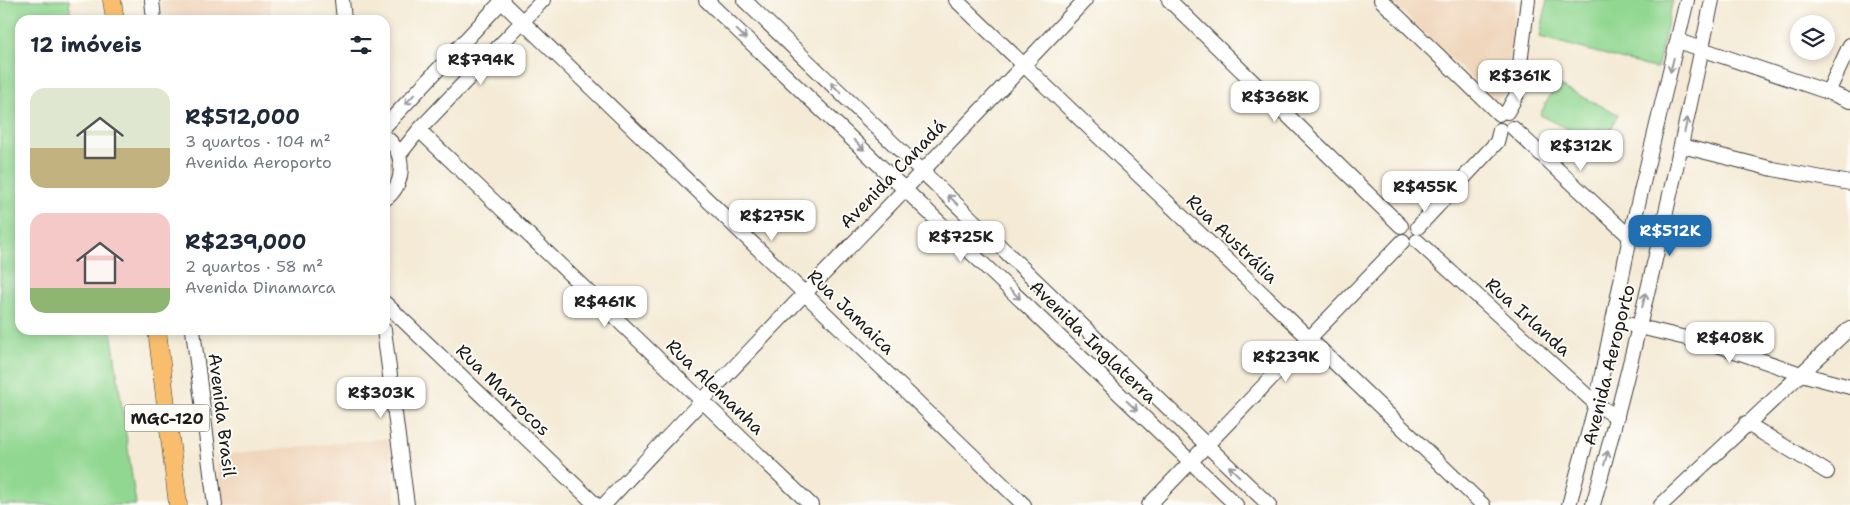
<!DOCTYPE html>
<html lang="pt">
<head>
<meta charset="utf-8">
<style>
	body { margin:0; font-family:"Shantell Sans",sans-serif; background:#f2f2f3; color:#1f2937; height:100vh; display:flex; flex-direction:column; font-size:19px; white-space:nowrap }
	* { box-sizing:border-box; margin:0 }
	p { font-size:16px; color:#747a83 }
	.icon { flex:none; width:28px; height:28px; fill:none; stroke:currentColor; stroke-width:2; stroke-linecap:round; stroke-linejoin:round }
	.map { position:relative; flex:1; overflow:hidden }
	.drawer { position:absolute; left:15px; top:15px; width:375px; height:320px; display:flex; flex-direction:column; background:#fff; border-radius:15px; box-shadow:0 2px 8px #0003 }
	.drawer>* { flex:none }
	.fabs { position:absolute; left:1790px; top:15px; display:grid; gap:10px }
	.fabs a { display:grid; place-items:center; width:45px; height:45px; border-radius:50%; background:#fff; box-shadow:0 2px 8px #0003; font-size:25px }
	.price { position:absolute; translate:-50% -42px; padding:0 11px; border-radius:10px; background:#fff; color:#222; font-size:16px; line-height:32px; filter:drop-shadow(0 1px 2px #0008) }
	.price::after { content:''; position:absolute; left:50%; top:30px; width:15px; height:11px; margin-left:-8px; background:inherit; clip-path:polygon(0 0,100% 0,50% 100%) }
	.price.selected { background:#1f6fb2; color:#fff }
	ul { padding:0; list-style:none }
	li { display:flex; align-items:center; gap:15px; height:125px; padding:0 15px }
	li span { display:grid; place-items:center; flex:none; width:140px; height:100px; border-radius:15px; color:#555 }
	li>.icon { margin-inline-start:auto }
	span .icon { width:60px; height:60px; fill:#fffc; stroke-width:1 }
	li b { font-size:21px }
	h2 { display:flex; justify-content:space-between; align-items:center; height:60px; padding:0 15px; font-size:21px }
	.map>svg:first-child { display:block }
</style>
</head>
<body>
<div class="map">
<svg width="1850" height="505" viewBox="0 0 1850 505">
	<rect width="100%" height="100%" fill="#fdfcf7"/>
	<filter id="ink" filterUnits="userSpaceOnUse"><feTurbulence type="fractalNoise" baseFrequency=".02" numOctaves="2"/><feDisplacementMap in="SourceGraphic" scale="10" xChannelSelector="R" yChannelSelector="G"/><feConvolveMatrix kernelMatrix="1 2 1 2 8 2 1 2 1" color-interpolation-filters="sRGB"/></filter>
	<filter id="wash" filterUnits="userSpaceOnUse"><feTurbulence type="fractalNoise" baseFrequency=".0096" numOctaves="4" result="noise"/><feDisplacementMap in="SourceGraphic" scale="20" xChannelSelector="R" yChannelSelector="G"/><feGaussianBlur stdDeviation="1.12" result="paint"/><feColorMatrix in="noise" values="0 0 0 0 0 0 0 0 0 0 0 0 0 0 0 0 0 1.4 0 .05"/><feComposite in="paint" operator="in"/></filter>
	<g filter="url(#wash)">
		<rect width="100%" height="100%" fill="#f4ead5"/>
		<g fill="#f0d6bc">
			<path d="M160 0H269L271 20H163Z"/>
			<path d="M1390 0H1516L1506 87 1502 96 1494 99 1480 86Z"/>
			<path d="M389 438 396 505H224L217 455Z"/>
		</g>
		<g fill="#91d791" stroke="#567a56">
			<path d="M0 0H69L71 20H20V330H111L136 505H0Z"/>
			<path d="M1547 0H1673L1657 69 1540 37Z"/>
			<path d="M1556 84 1618 114 1603 146 1540 115Z"/>
		</g>
	</g>
	<g filter="url(#ink)">
		<g fill="none" stroke-linecap="round" stroke-linejoin="round">
			<defs>
				<g id="minor">
					<path d="M152 0 154 20"/>
					<path d="M342 0 344 20"/>
					<path d="M500 0 1024 505"/>
					<path d="M706 0 1236 505"/>
					<path d="M744 0 1269 505"/>
					<path d="M956 0 1483 505"/>
					<path d="M1169 0 1401 226"/>
					<path d="M1381 0 1499 114"/>
					<path d="M1678 41 1828 92 1850 101"/>
					<path d="M1828 92 1850 45"/>
					<path d="M1507 112 1516 96 1528 0"/>
					<path d="M385 126 503 0"/>
					<path d="M1513 128 1630 237"/>
					<path d="M419 130 811 505"/>
					<path d="M385 137C406 151 406 185 385 199"/>
					<path d="M1682 146 1773 169 1850 183"/>
					<path d="M399 155 419 130 543 0"/>
					<path d="M1418 227 1497 142 1500 130"/>
					<path d="M1417 241 1596 404 1617 417"/>
					<path d="M385 303 596 505"/>
					<path d="M1614 321 1720 346 1801 374 1850 387"/>
					<path d="M193 330 215 505"/>
					<path d="M384 330 407 505"/>
					<path d="M1746 423 1827 472"/>
					<path d="M604 505C762 335 926 170 1085 0"/>
					<path d="M1149 505 1403 241"/>
					<path d="M1569 505 1596 404 1630 237 1687 0"/>
					<path d="M1593 505C1639 338 1677 169 1712 0"/>
					<path d="M1661 505 1850 328"/>
				</g>
				<g id="major">
					<path d="M112 0 115 20"/>
					<path d="M157 330 178 505"/>
				</g>
			</defs>
			<use href="#minor" stroke="#3c3b38" stroke-width="16"/>
			<use href="#major" stroke="#3c3b38" stroke-width="19"/>
			<use href="#minor" stroke="#fff" stroke-width="14"/>
			<use href="#major" stroke="#f9be6d" stroke-width="18"/>
		</g>
		<defs><path id="oneway-shaft" d="M-6 0H5M1.5-3L5.5 0L1.5 3" fill="none" stroke-width="1.6" stroke-linecap="round" stroke-linejoin="round" transform="scale(1.25)"/></defs>
		<g stroke="#999">
			<use href="#oneway-shaft" transform="translate(741 34) rotate(44)"/>
			<use href="#oneway-shaft" transform="translate(1672 65) rotate(104)"/>
			<use href="#oneway-shaft" transform="translate(836 88) rotate(-136)"/>
			<use href="#oneway-shaft" transform="translate(410 99) rotate(133)"/>
			<use href="#oneway-shaft" transform="translate(1686 125) rotate(-78)"/>
			<use href="#oneway-shaft" transform="translate(859 145) rotate(44)"/>
			<use href="#oneway-shaft" transform="translate(953 200) rotate(-136)"/>
			<use href="#oneway-shaft" transform="translate(1015 294) rotate(44)"/>
			<use href="#oneway-shaft" transform="translate(1644 300) rotate(-76)"/>
			<use href="#oneway-shaft" transform="translate(1132 406) rotate(44)"/>
			<use href="#oneway-shaft" transform="translate(1606 458) rotate(-75)"/>
			<use href="#oneway-shaft" transform="translate(1234 471) rotate(-136)"/>
		</g>
	</g>
	<g text-anchor="middle" stroke-width="4" stroke-linejoin="round" paint-order="stroke">
		<rect fill="#fdfcf7" stroke="#605f5e" stroke-width="1" x="124.5" y="404.5" width="85" height="27" rx="4"/>
		<g font-size="16" font-weight="bold" fill="#1c1c1c">
			<text x="167" y="424">MGC-120</text>
		</g>
		<g font-size="18" fill="#1c1c1c" stroke="#fdfcf7">
			<text transform="translate(893 174) rotate(-46)" y="6">Avenida Canadá</text>
			<text transform="translate(1232 239) rotate(44)" y="6">Rua Austrália</text>
			<text transform="translate(851 312) rotate(44)" y="6">Rua Jamaica</text>
			<text transform="translate(1528 317) rotate(42)" y="6">Rua Irlanda</text>
			<text transform="translate(1093 342) rotate(44)" y="6">Avenida Inglaterra</text>
			<text transform="translate(1609 365) rotate(-76)" y="6">Avenida Aeroporto</text>
			<text transform="translate(715 387) rotate(44)" y="6">Rua Alemanha</text>
			<text transform="translate(503 390) rotate(44)" y="6">Rua Marrocos</text>
			<text transform="translate(222 415) rotate(83)" y="6">Avenida Brasil</text>
		</g>
	</g>
</svg>
<div class="fabs">
<a><svg class="icon" aria-label="layers" viewBox="0 0 24 24"><path d="M12 4l9 5-9 5-9-5zM3 14l9 5 9-5"/></svg></a>
</div>
<b class="price" style="left:481px;top:86px">R$794K</b>
<b class="price" style="left:1520px;top:102px">R$361K</b>
<b class="price" style="left:1275px;top:123px">R$368K</b>
<b class="price" style="left:1581px;top:172px">R$312K</b>
<b class="price" style="left:1425px;top:213px">R$455K</b>
<b class="price" style="left:772px;top:242px">R$275K</b>
<b class="price selected" style="left:1670px;top:257px">R$512K</b>
<b class="price" style="left:961px;top:263px">R$725K</b>
<b class="price" style="left:605px;top:328px">R$461K</b>
<b class="price" style="left:1730px;top:364px">R$408K</b>
<b class="price" style="left:1286px;top:383px">R$239K</b>
<b class="price" style="left:381px;top:419px">R$303K</b>
<section class="drawer">
<h2>12 imóveis<svg class="icon" aria-label="filters" viewBox="0 0 24 24"><path d="M4 7h16M4 17h16"/><circle cx="9" cy="7" r="2"/><circle cx="15" cy="17" r="2"/></svg></h2>
<ul>
<li><span style="background:linear-gradient(#dfe7d0 60%,#c2b280 0)"><svg class="icon" aria-label="home" viewBox="0 0 24 24"><path d="M3 11l9-7 9 7M6 9v11h12V9"/></svg></span><div><b>R$512,000</b><p>3 quartos · 104 m²</p><p>Avenida Aeroporto</p></div></li>
<li><span style="background:linear-gradient(#f6c9c9 75%,#8fb573 0)"><svg class="icon" aria-label="home" viewBox="0 0 24 24"><path d="M3 11l9-7 9 7M6 9v11h12V9"/></svg></span><div><b>R$239,000</b><p>2 quartos · 58 m²</p><p>Avenida Dinamarca</p></div></li>
</ul>
</section>
</div>
</body>
</html>
